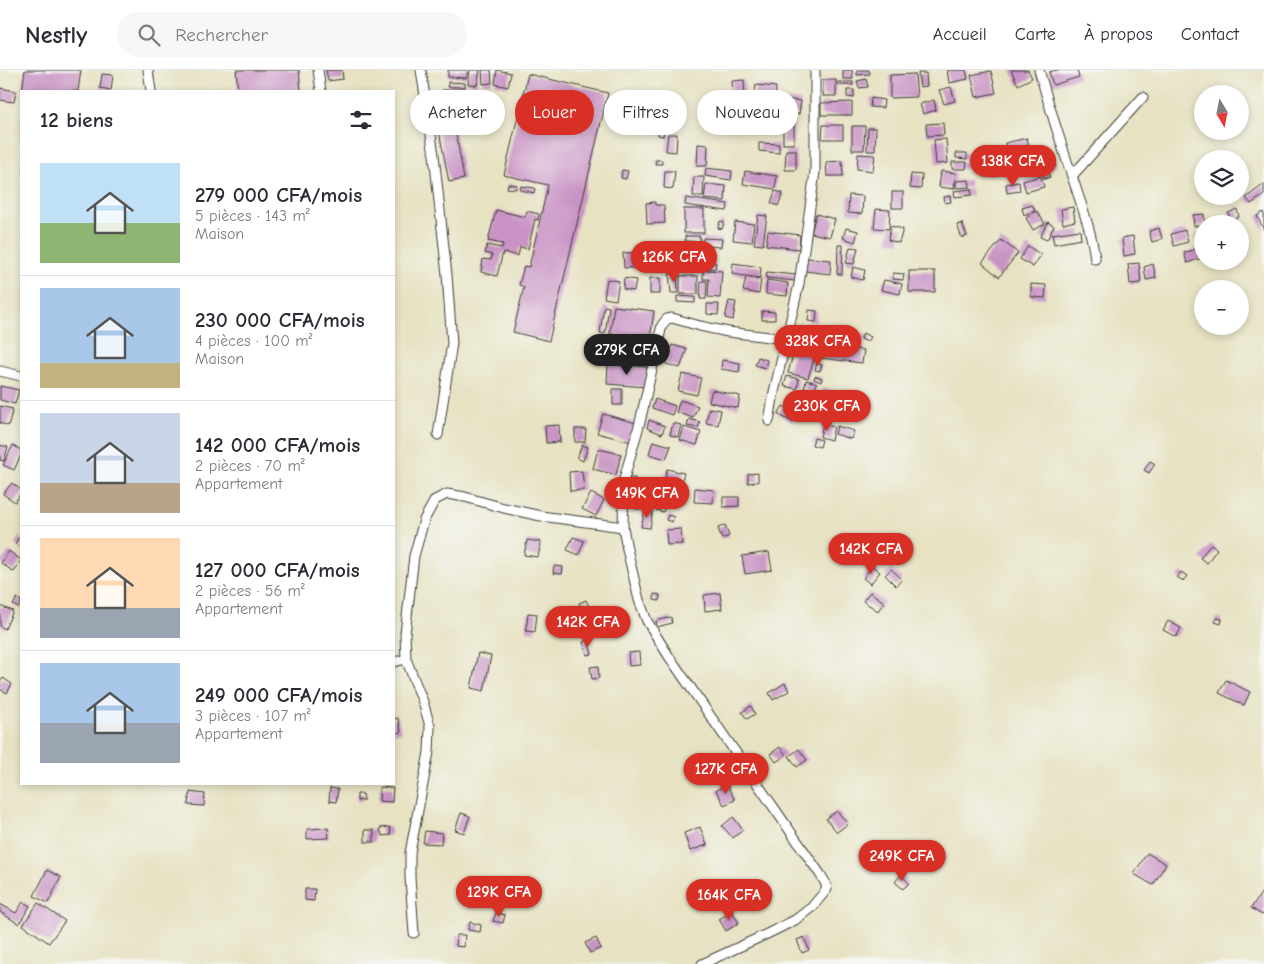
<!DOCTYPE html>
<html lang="fr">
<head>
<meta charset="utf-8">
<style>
	body { margin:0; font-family:"Comic Neue",sans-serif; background:#f7f7f7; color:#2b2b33; height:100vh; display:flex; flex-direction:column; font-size:19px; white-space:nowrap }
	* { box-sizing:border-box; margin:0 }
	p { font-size:16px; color:#7c7c81 }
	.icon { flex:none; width:28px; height:28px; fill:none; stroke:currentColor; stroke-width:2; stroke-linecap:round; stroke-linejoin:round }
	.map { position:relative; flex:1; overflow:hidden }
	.panel { position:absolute; left:20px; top:20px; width:375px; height:695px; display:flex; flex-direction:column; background:#fff; border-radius:0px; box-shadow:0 2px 8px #0003 }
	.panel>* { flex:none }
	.guide { position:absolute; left:410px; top:20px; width:475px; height:45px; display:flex; gap:10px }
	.needle { width:32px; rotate:170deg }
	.buttons { position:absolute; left:1194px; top:15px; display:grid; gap:10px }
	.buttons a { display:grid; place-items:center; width:55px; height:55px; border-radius:50%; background:#fff; box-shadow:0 2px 8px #0003; font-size:25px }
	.price { position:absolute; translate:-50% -42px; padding:0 11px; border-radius:18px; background:#d93025; color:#fff; font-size:16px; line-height:32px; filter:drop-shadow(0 1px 2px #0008) }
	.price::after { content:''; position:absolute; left:50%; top:30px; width:15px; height:11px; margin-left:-8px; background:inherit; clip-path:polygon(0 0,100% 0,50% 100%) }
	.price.current { background:#222; color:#fff }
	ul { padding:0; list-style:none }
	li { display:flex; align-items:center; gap:15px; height:125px; padding:0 20px }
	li+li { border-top:1px solid #e1e1e2 }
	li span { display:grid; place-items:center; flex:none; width:140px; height:100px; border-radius:0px; color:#555 }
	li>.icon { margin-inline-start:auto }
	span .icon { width:60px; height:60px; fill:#fffc; stroke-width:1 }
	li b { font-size:21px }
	h2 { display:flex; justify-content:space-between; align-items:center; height:60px; padding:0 20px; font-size:21px }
	.pill { padding:0 18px; border-radius:22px; background:#fff; box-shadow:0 2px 8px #0003; font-size:18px; line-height:45px }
	.pill.current { background:#d93025; color:#fff }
	header { display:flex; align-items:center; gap:30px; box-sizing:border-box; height:70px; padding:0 25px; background:#fff; border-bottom:1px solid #e1e1e2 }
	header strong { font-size:24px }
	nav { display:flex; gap:28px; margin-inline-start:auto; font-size:18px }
	.search { width:350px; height:45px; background:#f7f7f7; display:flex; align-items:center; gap:12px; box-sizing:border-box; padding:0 18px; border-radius:28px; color:#7c7c81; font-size:19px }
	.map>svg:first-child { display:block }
</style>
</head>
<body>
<header>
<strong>Nestly</strong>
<div class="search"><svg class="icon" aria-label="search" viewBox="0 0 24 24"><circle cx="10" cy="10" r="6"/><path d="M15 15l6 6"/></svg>Rechercher</div>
<nav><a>Accueil</a><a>Carte</a><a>À propos</a><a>Contact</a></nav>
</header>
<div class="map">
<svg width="1264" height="894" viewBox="0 0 1264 894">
	<rect width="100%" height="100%" fill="#f6f6f2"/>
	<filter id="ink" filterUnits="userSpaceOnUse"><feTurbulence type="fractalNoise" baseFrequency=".02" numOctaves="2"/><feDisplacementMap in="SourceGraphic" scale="10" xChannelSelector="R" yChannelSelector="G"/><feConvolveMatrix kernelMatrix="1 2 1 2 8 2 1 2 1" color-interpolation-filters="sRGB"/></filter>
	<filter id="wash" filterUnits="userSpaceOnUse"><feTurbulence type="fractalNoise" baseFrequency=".0096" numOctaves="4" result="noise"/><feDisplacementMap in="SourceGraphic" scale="20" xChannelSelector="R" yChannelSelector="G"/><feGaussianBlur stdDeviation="1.12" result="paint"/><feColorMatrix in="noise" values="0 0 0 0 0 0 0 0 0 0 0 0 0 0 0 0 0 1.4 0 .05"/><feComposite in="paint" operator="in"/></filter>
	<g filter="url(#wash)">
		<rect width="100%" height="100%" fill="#e7e2c2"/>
		<g id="blocks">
			<g fill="#c994c5">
				<path d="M25 0H81L78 21H22Z"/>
				<path d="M236 0H299L301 21H238Z"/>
				<path d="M326 0H342L343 9 328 11Z"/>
				<path d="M448 0H467V8L448 7Z"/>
				<path d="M470 0H480L477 15 468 14Z"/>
				<path d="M482 0H491L492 13 483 14Z"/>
				<path d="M497 0 511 3 508 17 495 14Z"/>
				<path d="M843 0H852L853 9H843Z"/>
				<path d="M857 0H869L870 4 857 5Z"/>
				<path d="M947 0H966L968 9 949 13Z"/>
				<path d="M1011 0H1028L1032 8 1018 15Z"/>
				<path d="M1057 0H1077L1079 7 1053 15 1049 2Z"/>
				<path d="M991 1 996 23 976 27 971 5Z"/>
				<path d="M918 3H926L927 16 920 17Z"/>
				<path d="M102 4 113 5 111 20 100 18Z"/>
				<path d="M528 4 608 23 549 271 513 262 524 217 519 215 524 196 529 197 548 115 504 105Z"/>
				<path d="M915 4 917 27 890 28V5Z"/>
				<path d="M866 9 868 17 859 18 857 11Z"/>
				<path d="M744 10 745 31 733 32 732 11Z"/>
				<rect x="823" y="10" width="13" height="16"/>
				<path d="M448 12 465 13V17H448Z"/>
				<rect x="838" y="12" width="15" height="3"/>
				<path d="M756 15 776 17 775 32 754 30Z"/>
				<path d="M951 17 955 31 944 34 939 20Z"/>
				<path d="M0 18 16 21 14 32 0 30Z"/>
				<path d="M442 20H463V23L442 24Z"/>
				<path d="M847 20H854V28L847 27Z"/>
				<path d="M871 28 884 30 883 38 870 37Z"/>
				<path d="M784 29 801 31 799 44 782 42Z"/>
				<path d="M934 30 936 40 923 44 920 34Z"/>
				<path d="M852 32V45H821V33Z"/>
				<path d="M470 37 471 55 447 57 445 39Z"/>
				<rect x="783" y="51" width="11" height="23"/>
				<path d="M943 53 944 65 927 66 926 54Z"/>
				<path d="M823 55H843V69H822Z"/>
				<path d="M852 56H865L864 80H852Z"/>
				<path d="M455 58 464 109 449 112 439 61Z"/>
				<path d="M868 58H876L875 81H867Z"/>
				<path d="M659 60 664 61 663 66 658 65Z"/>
				<path d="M668 64H677L676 82 666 81Z"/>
				<path d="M1027 68 1031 85 1010 91 1005 73Z"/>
				<path d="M946 69 948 93 936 94 934 70Z"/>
				<path d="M759 73 779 74V83L759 81Z"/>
				<path d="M698 74 708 75 707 96H697Z"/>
				<path d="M786 80H796V100H785Z"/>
				<path d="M1051 81 1056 96 1031 104 1026 89Z"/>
				<path d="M956 83H967V89L956 88Z"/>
				<path d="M858 84 875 85 873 101 857 99Z"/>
				<path d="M998 88 1002 101 987 106 983 92Z"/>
				<path d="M656 90H662V94H655Z"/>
				<path d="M1007 90 1009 101 1003 102 1001 91Z"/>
				<path d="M842 91 843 106H827L826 92Z"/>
				<path d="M952 92H967L966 99H952Z"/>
				<path d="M706 98 732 101 731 110 705 106Z"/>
				<path d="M622 100 628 101 626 109 621 108Z"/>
				<path d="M665 101H675L673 119 664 118Z"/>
				<path d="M745 101 777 106 775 119 743 114Z"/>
				<path d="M941 101 956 103 954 119 939 117Z"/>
				<path d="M1048 102 1050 107 1044 109 1043 104Z"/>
				<path d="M911 104 922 105 921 119 910 118Z"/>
				<path d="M1041 106 1044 117 1026 122 1023 111Z"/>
				<path d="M694 107H704L703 126H693Z"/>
				<path d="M969 110 970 117 956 118V111Z"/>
				<path d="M1019 112 1020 121 1007 123 1006 114Z"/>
				<path d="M508 114 517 115 516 119 507 118Z"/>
				<path d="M706 114 726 116 725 131 704 129Z"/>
				<path d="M1264 114V125L1251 134 1246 128Z"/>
				<path d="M521 116 535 118 534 123 520 120Z"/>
				<path d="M971 119 972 125 955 127 954 121Z"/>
				<path d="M775 121 783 123 778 136 771 133Z"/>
				<rect x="892" y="122" width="11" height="16"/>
				<path d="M849 125 863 126 862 144 848 143Z"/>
				<path d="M950 126 951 132 945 133 944 127Z"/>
				<path d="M686 128 728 134 727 141 685 135Z"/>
				<path d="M655 132V135H664L665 153 647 154 646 133Z"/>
				<path d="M1033 135 1035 141 1024 145 1022 138Z"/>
				<path d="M1073 137 1075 151 1063 154 1061 139Z"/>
				<rect x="684" y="139" width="20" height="24"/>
				<path d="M876 139 890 140 889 159 874 158Z"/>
				<path d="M1237 139 1239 147 1231 150 1228 143Z"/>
				<path d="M496 140 525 147 527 141 539 144 538 150 535 149 528 179 520 177 518 186 503 182 497 206 481 202 483 189 491 190 492 185 485 183 487 175 502 178 503 174 488 171Z"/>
				<path d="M1037 141 1045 154 1033 160 1026 148Z"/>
				<path d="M1263 142 1264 144V160L1257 146Z"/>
				<path d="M816 144 835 149 830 167 811 163Z"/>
				<path d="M1204 144 1205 154H1202V155L1194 156 1193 145Z"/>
				<path d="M758 145 767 146 763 175 754 174Z"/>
				<path d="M720 151 724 152 722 159 718 158Z"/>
				<path d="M735 152 754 154 752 172 733 170Z"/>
				<path d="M1048 152 1054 156 1047 170 1040 167Z"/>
				<path d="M962 153 967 166 962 168 957 155Z"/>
				<path d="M891 156 903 159 899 173 888 170Z"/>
				<path d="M846 158 858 161 855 172 843 168Z"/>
				<path d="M1159 158 1162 169 1152 172 1149 161Z"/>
				<path d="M1080 160 1081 169 1054 174 1052 164Z"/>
				<path d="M1185 160 1188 172 1174 176 1171 164Z"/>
				<path d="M768 161 800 165 799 179 766 175Z"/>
				<path d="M1196 164H1202V171L1196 172Z"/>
				<path d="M685 166H700V172L685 171Z"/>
				<path d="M1133 166 1135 184 1124 186 1122 168Z"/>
				<path d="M703 168 722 169 721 177 703 176Z"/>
				<path d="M1001 170 1018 183 999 207 982 193Z"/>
				<path d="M838 175H843L842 204H837Z"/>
				<path d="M1028 176 1041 185 1033 197 1020 189Z"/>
				<path d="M850 177 858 178 854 194 846 193Z"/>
				<path d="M1202 177V188L1187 193 1184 183Z"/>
				<path d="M655 182 656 197 624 198 623 183Z"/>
				<path d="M674 188 700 190V198L673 196Z"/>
				<path d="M806 188 831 190 830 204 805 201Z"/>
				<path d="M706 191 716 193 715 199 705 198Z"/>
				<path d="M733 193 761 197 760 208 732 204Z"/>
				<path d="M1139 193 1141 213 1130 214 1128 194Z"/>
				<path d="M1153 194 1156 208 1146 210 1144 197Z"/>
				<path d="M853 197 865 200 863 210 851 207Z"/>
				<path d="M703 200 722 201 720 228 708 227 709 209H703Z"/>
				<rect x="909" y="201" width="26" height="21"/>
				<path d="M767 202 796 205 795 211 766 208Z"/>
				<path d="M893 203 904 204 903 210 893 209Z"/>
				<path d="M669 204H677L678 223H671Z"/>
				<rect x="680" y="206" width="18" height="18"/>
				<path d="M746 207 761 210 759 224 743 221Z"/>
				<path d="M624 208 636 210 634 221 623 219Z"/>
				<rect x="650" y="208" width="10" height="16"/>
				<path d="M607 209 619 211 616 230 604 228Z"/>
				<path d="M767 210 788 213 787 226 766 224Z"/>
				<path d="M884 210 902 214 900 224 881 220Z"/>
				<path d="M701 211H707L706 229H700Z"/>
				<path d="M1031 214 1046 215 1045 228 1031 227Z"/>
				<path d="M677 226 695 227V233L677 232Z"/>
				<path d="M729 231 736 232 733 250 725 248Z"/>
				<path d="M707 234H719L718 245 707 244Z"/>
				<path d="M604 236 609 237 605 264 600 263Z"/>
				<path d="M614 236 654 241 650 269 610 264Z"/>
				<path d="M809 240 817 241 816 252 808 251Z"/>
				<path d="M762 241 775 242V250H762Z"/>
				<path d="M863 263 871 267 868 272 861 269Z"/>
				<path d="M797 270 818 276 808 308 788 303Z"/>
				<path d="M672 275 687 279 680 298 666 294Z"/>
				<path d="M821 275 864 280 862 293 820 288Z"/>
				<path d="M758 287 767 290 765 298 755 295Z"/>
				<path d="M722 290 740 293 739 302 721 299Z"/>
				<path d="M817 293 822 295 820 301 815 300Z"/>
				<path d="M608 294 647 297 646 317 607 314Z"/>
				<path d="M682 304 701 308 697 325 678 321Z"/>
				<path d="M787 306 799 309 797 319 784 316Z"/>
				<path d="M815 306 822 308 821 312 814 309Z"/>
				<path d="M806 310 817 313 814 323 804 320Z"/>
				<path d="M0 316 19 320 15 334 0 330Z"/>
				<path d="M823 318 841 323 840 329 821 325Z"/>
				<rect x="613" y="319" width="9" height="16"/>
				<path d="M845 319 864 325 859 337 840 331Z"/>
				<path d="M712 320 740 326 738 338 709 332Z"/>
				<path d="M655 329 675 336 672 345 652 338Z"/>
				<path d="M680 330 698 336 693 348 676 342Z"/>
				<path d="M806 335H812L813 339H806Z"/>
				<path d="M0 336 13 339 8 356 0 353Z"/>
				<path d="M783 336 797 344 792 352 778 344Z"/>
				<path d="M709 338 721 340 718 355 706 353Z"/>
				<path d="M603 344 636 353 631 372 597 363Z"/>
				<path d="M689 349 700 352 698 358 687 356Z"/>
				<path d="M649 350 665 356 662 364 647 358Z"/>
				<path d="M673 353 681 355 678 367 670 365Z"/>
				<path d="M823 354 834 357 831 370 820 367Z"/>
				<path d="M559 355 560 372 546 373 545 356Z"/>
				<path d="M837 356 854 361 851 369 835 364Z"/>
				<path d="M684 357 701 362 697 375 680 370Z"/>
				<path d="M575 359H586L585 372H575Z"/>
				<path d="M814 368 822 370 820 377 812 375Z"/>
				<path d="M653 371 671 376 666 389 649 384Z"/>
				<path d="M0 375 8 377 4 391 0 390Z"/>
				<path d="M13 375 21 380V385L14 400 3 395Z"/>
				<path d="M582 375 588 377 583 391 577 388Z"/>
				<path d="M598 379 621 384 616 405 593 399Z"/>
				<path d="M1150 391 1155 394 1149 403 1144 400Z"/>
				<path d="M667 399 684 403 682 410 665 406Z"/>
				<path d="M582 401 584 420 570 421 569 402Z"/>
				<path d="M758 403V412L748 413V404Z"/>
				<path d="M629 408H635V414L630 415Z"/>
				<path d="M12 413 21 420V423L15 432 3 424Z"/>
				<path d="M675 415 685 416V422H674Z"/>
				<path d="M695 418 714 420 713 433 694 432Z"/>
				<path d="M591 423 604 430 596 446 582 439Z"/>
				<path d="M661 426 668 429 663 442 656 440Z"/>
				<path d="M723 427H739V436L723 437Z"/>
				<rect x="635" y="428" width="8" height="11"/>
				<path d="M645 440 653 441 650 458 641 457Z"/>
				<path d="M668 445 674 447 672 452 666 450Z"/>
				<path d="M725 455 729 466 722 469 718 458Z"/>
				<path d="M681 459 682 474 667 475 666 460Z"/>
				<path d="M20 466H21V477L15 474Z"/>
				<path d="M573 467 584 471 579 485 567 480Z"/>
				<path d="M527 470 541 472 538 487 524 485Z"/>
				<path d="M1211 474 1217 479 1207 493 1200 488Z"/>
				<path d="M9 481 21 490 14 502 1 493Z"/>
				<path d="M769 482 772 500 745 504 742 486Z"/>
				<path d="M554 496 563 497 562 504 553 503Z"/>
				<path d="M872 496 880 502 870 514 863 508Z"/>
				<path d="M891 499 902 509 896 516 885 505Z"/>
				<path d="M1181 502 1187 506 1183 511 1177 507Z"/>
				<path d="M870 522 884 532 878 541 863 531Z"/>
				<path d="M720 523 722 539 705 541 704 525Z"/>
				<path d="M654 524 660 525 659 531 654 530Z"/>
				<path d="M17 528 21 531 19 538 13 535Z"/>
				<path d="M586 530 591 541 584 544 579 533Z"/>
				<path d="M0 536 13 541 5 559 0 556Z"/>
				<path d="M528 543 537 544 535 562 526 561Z"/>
				<path d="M671 547 672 553 657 557 656 551Z"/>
				<path d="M1217 548 1222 549 1221 554 1215 552Z"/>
				<path d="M1168 551 1181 558 1176 567 1163 560Z"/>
				<path d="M588 570 592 584 587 585 583 572Z"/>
				<path d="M639 582 640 595 629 596 628 583Z"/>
				<path d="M478 583 491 586 484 621 471 618Z"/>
				<path d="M598 596 599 608 592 609 590 597Z"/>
				<path d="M3 608 12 614 7 623 0 619V612Z"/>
				<path d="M1226 610 1250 622 1244 635 1219 623Z"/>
				<path d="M785 613 789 621 773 630 769 623Z"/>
				<path d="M751 636 755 644 747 649 742 642Z"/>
				<path d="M398 648 401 662 394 663V649Z"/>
				<path d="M780 677 786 685 776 692 770 684Z"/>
				<path d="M799 679 807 690 797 697 789 686Z"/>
				<path d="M727 715 735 730 724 735 716 720Z"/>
				<path d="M380 717 393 718 392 732 379 731Z"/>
				<path d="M330 718 338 719 336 732 329 731Z"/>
				<path d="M190 722 205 724 204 736 188 735Z"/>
				<path d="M357 724H363L364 730 357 731Z"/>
				<path d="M837 741 848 754 837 762 826 749Z"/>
				<path d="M461 743 470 746 464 763 455 760Z"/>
				<path d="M733 747 743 760 733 768 722 756Z"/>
				<path d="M390 757 391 765 382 766 380 758Z"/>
				<path d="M700 757 707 775 690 781 684 763Z"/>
				<path d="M328 758 329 768 307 769V759Z"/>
				<rect x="365" y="760" width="9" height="12"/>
				<path d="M425 761 442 763 441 774 423 773Z"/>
				<path d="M933 774 944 789 938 794 926 779Z"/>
				<path d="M1147 783 1166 794 1153 815 1134 804Z"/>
				<path d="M47 800 61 807 48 833 34 826Z"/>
				<path d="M901 805 909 813 903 819 895 812Z"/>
				<path d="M305 819H315L314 831 305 830Z"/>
				<path d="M1262 822 1264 824V843L1262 845 1251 838Z"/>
				<path d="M713 823 717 833 710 836 706 826Z"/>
				<path d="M23 832 30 836 19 854 0 842V834L16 843Z"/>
				<path d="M38 833 65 851 49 873 23 855Z"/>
				<path d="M732 842 739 853 726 861 719 849Z"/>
				<path d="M496 843 505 845 503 853 493 851Z"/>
				<path d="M470 852 481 855 480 862 468 860Z"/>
				<path d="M457 865H465L464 877 456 876Z"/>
				<path d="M804 867 809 880 802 883 797 870Z"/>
				<path d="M596 868 601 878 590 883 585 873Z"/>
			</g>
		</g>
	</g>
	<g filter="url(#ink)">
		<use href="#blocks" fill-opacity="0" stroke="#3a3a35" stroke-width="1"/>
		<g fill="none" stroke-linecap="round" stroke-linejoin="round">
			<defs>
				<g id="street">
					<path d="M148 0 151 21"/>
					<path d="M318 0 321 21"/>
					<path d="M421 0 434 85 447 205 452 273 438 365"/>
					<path d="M1039 0C1050 39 1062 77 1075 115 1083 140 1092 163 1095 189"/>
					<path d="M1072 106 1143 27"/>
					<path d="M0 301 21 306"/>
					<path d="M769 351 774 322 799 214 815 102V0"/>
					<path d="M394 592 406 589"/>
					<path d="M414 863 410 807V783L429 682 430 656 423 632 406 589 405 564 414 486 424 450 435 430 447 424 465 427 504 438 541 446 623 457"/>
					<path d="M702 894 767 864 795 850 812 837 827 819 825 812 820 804 668 585 647 551 639 530 627 479 623 457 624 409 640 352 662 255 667 249 672 248 700 256 728 262 786 269"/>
				</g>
			</defs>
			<use href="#street" stroke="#3a3a35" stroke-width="11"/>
			<use href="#street" stroke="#fff" stroke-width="9"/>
		</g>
	</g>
</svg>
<div class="buttons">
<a><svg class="needle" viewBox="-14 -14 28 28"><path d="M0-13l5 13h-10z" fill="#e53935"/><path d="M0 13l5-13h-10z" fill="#7c7c81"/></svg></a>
<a><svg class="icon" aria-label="layers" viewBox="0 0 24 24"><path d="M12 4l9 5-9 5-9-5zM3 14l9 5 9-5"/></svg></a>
<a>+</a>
<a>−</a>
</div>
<b class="price" style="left:1013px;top:117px">138K CFA</b>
<b class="price" style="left:674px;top:213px">126K CFA</b>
<b class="price" style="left:818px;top:297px">328K CFA</b>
<b class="price current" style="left:627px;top:306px">279K CFA</b>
<b class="price" style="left:827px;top:362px">230K CFA</b>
<b class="price" style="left:647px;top:449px">149K CFA</b>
<b class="price" style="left:871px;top:505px">142K CFA</b>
<b class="price" style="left:588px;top:578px">142K CFA</b>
<b class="price" style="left:726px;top:725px">127K CFA</b>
<b class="price" style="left:902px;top:812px">249K CFA</b>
<b class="price" style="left:499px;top:848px">129K CFA</b>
<b class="price" style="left:729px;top:851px">164K CFA</b>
<div class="guide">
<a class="pill">Acheter</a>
<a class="pill current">Louer</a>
<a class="pill">Filtres</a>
<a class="pill">Nouveau</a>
</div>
<section class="panel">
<h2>12 biens<svg class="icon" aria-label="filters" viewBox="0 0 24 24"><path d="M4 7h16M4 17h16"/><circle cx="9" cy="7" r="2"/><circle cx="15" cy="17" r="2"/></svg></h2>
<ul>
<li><span style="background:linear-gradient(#bfe0f5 60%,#8fb573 0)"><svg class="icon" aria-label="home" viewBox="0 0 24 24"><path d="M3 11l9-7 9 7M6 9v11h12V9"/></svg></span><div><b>279 000 CFA/mois</b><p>5 pièces · 143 m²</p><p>Maison</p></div></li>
<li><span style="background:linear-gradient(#a9c7e8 75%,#c2b280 0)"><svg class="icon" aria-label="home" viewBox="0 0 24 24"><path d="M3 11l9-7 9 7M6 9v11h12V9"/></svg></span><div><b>230 000 CFA/mois</b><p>4 pièces · 100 m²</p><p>Maison</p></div></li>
<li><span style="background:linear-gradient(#c9d6e8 70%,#b9a48a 0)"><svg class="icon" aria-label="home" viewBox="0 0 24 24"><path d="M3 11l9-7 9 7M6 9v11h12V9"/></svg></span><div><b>142 000 CFA/mois</b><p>2 pièces · 70 m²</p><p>Appartement</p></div></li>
<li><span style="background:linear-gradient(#ffd9b3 70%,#9aa5b1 0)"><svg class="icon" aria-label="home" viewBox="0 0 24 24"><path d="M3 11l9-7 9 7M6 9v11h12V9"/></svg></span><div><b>127 000 CFA/mois</b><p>2 pièces · 56 m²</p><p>Appartement</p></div></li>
<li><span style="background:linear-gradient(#a9c7e8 60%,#9aa5b1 0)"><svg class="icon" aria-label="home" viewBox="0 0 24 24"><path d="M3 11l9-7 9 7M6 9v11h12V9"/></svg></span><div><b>249 000 CFA/mois</b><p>3 pièces · 107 m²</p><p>Appartement</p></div></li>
</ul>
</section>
</div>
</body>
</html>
